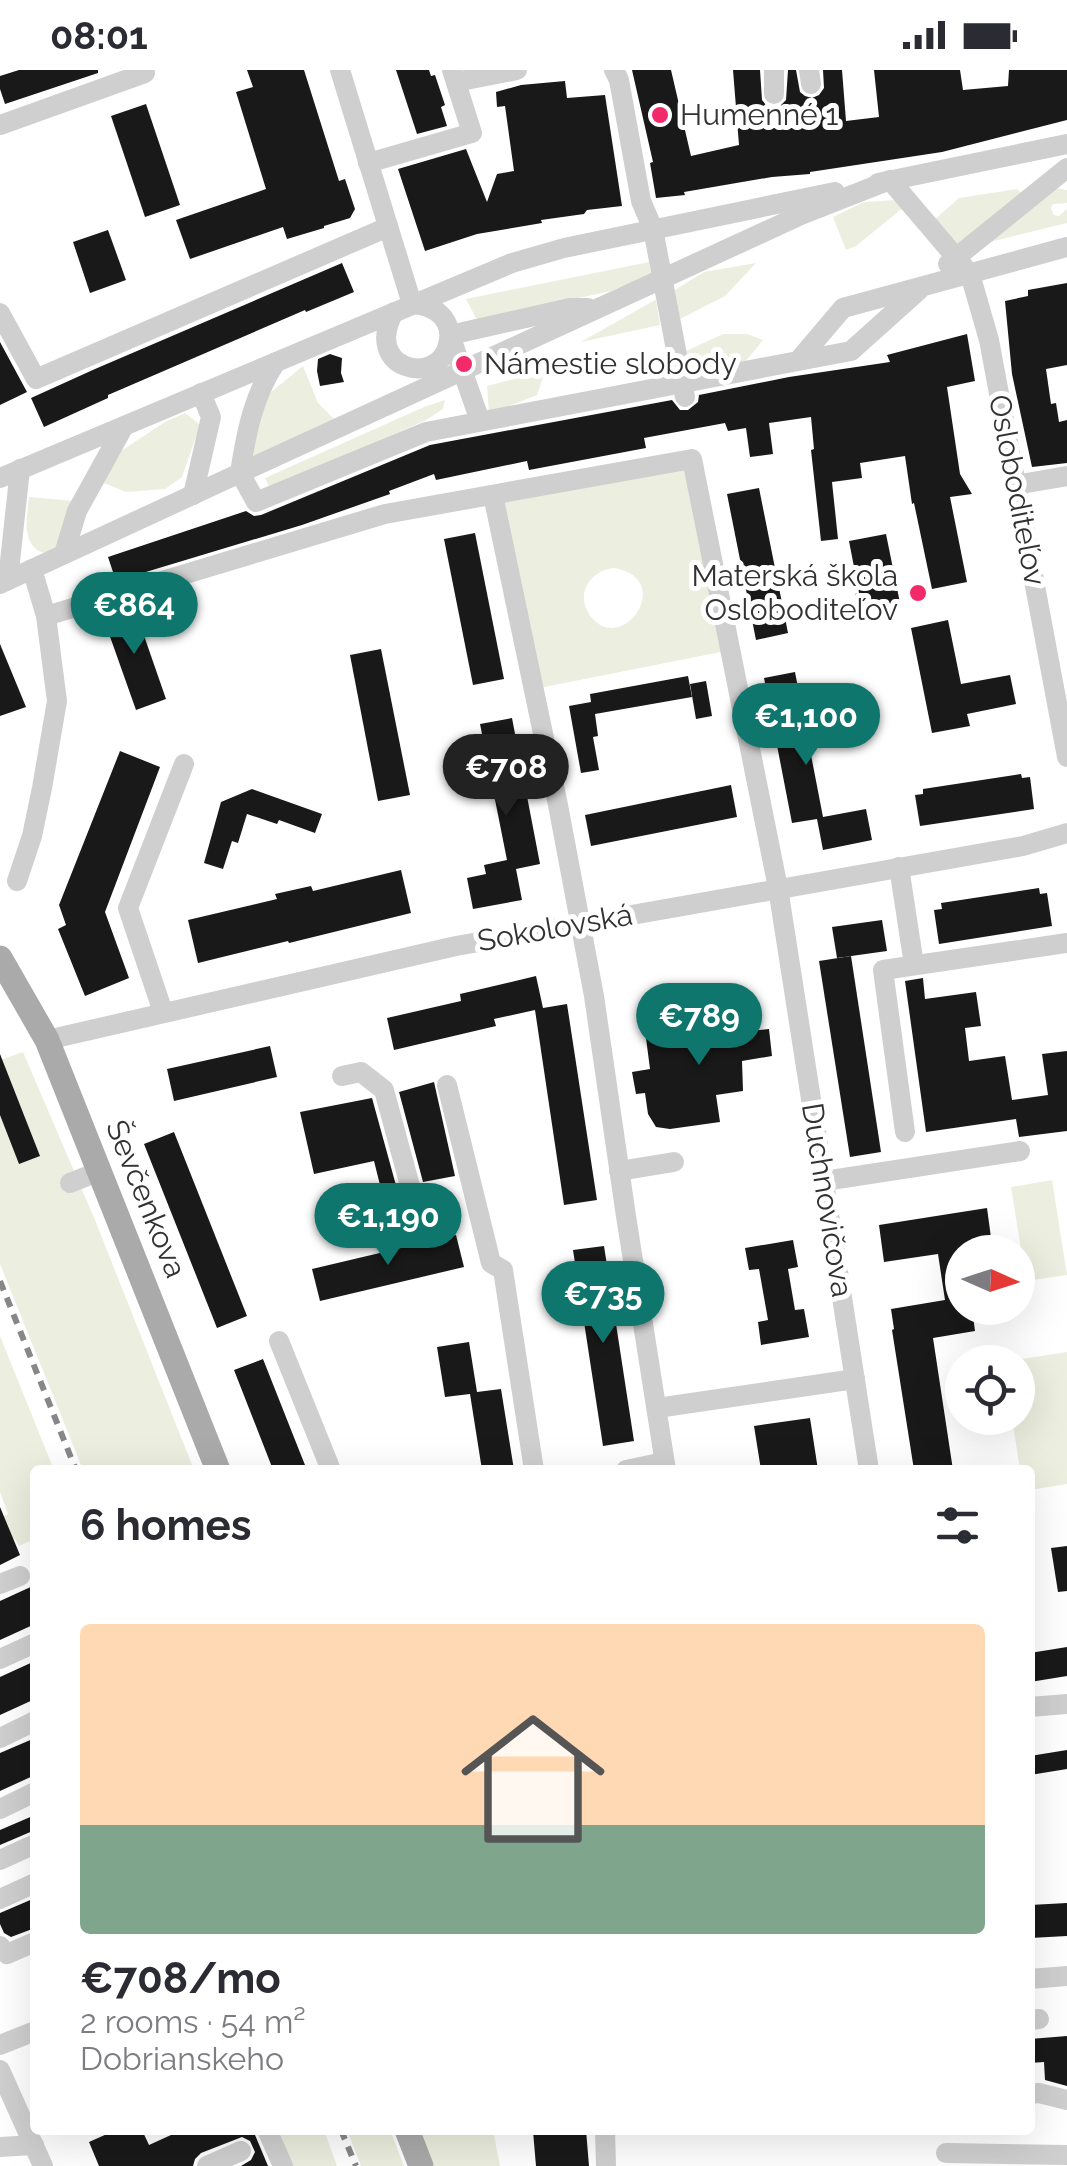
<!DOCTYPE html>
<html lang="en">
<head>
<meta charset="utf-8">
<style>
	body { margin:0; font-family:Raleway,sans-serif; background:#f7f7f7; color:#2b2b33; height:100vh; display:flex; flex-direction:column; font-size:38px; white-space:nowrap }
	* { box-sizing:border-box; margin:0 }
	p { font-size:32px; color:#7c7c81 }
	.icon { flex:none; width:55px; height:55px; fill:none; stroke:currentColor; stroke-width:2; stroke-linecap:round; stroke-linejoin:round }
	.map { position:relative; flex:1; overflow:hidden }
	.panel { position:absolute; left:30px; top:1395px; width:1005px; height:670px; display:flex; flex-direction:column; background:#fff; border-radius:10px; box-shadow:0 10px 40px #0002 }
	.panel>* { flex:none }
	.needle { width:65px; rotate:93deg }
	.buttons { position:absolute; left:945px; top:1165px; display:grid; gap:20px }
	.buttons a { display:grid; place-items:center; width:90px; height:90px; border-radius:50%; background:#fff; box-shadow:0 10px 40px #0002; font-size:50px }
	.price { position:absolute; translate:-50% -85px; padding:0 22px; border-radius:35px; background:#0f766e; color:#fff; font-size:32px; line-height:65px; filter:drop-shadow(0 2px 5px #0008) }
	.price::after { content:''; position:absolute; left:50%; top:60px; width:30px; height:22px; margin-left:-15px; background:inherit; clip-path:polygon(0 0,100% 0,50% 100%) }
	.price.on { background:#222; color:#fff }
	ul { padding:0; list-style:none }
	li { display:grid; align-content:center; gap:20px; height:530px; padding:0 50px }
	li+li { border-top:2px solid #e1e1e2 }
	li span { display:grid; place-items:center; height:310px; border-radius:10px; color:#555 }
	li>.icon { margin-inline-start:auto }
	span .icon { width:180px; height:180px; fill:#fffc; stroke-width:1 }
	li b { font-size:42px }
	h2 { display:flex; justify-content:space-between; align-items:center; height:120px; padding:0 50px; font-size:42px }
	.status { display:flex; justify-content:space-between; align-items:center; height:70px; padding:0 50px; background:#fff; direction:ltr }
	.status svg { height:28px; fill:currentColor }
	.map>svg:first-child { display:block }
</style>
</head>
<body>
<div class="status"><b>08:01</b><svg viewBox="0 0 49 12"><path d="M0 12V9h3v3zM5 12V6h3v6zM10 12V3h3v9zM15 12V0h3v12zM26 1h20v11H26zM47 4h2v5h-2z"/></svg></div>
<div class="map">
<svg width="1067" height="2096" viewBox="0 0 1067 2096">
	<rect width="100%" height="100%" fill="#fff"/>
	<g fill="#ecefdf" fill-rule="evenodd">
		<path d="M1051 117 1067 120V133L1053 134 1051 138 1054 145 1059 146 1067 139V153L986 173Z"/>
		<path d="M1017 119 1024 125 956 179 933 151 959 128Z"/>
		<path d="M897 130 904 137 856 176 846 180 833 147 864 132Z"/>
		<path d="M649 192 651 204 611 221 477 250 466 229Z"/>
		<path d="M756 193 725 226 680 249 675 220 704 202Z"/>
		<path d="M656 230 660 255 581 272 655 230Z"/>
		<path d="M723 264H747L763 270 744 293 688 304 684 282Z"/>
		<path d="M303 296 318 333 335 350 248 390 265 327Z"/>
		<path d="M545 301 537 325 489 344 487 316Z"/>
		<path d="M445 330 443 339 426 350 270 419 265 408 424 337Z"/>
		<path d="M185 343 200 355 182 407 165 419 126 422 104 413 118 383 165 352Z"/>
		<path d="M692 389 731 580 534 619 493 425ZM614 498C678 509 620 590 589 544 575 522 592 500 614 498Z"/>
		<path d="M29 427 74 431 58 478 47 484C20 477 27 449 29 427Z"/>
		<path d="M23 982 95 1150 194 1400H83L0 1194V990Z"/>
		<path d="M1052 1110 1067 1205 1026 1211 1011 1117Z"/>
		<path d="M0 1266 54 1400H35V1475L32 1470 19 1476 15 1469 0 1475V1448L8 1444 0 1422Z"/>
		<path d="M1067 1282V1414L1030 1420V1400H1020L1012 1348H1018V1292H1003Z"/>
		<path d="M274 2060H324L337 2096H290Z"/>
		<path d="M347 2060H390L404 2096H361Z"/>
		<path d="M419 2060H493L500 2096H434Z"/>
	</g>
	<g fill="#191919">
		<path d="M19 0H98V3L5 34 0 19V6Z"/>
		<path d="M247 0H304L339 111 345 109 355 139 350 148 324 156V158L287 169 283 157 190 189 176 150 266 119 236 22 253 17Z"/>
		<path d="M396 0H429L431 6 435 5 445 35 441 37 447 56 417 64Z"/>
		<path d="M632 0H671L691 86 739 75 733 0H760L762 30 766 35 773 38 780 36 786 30 788 0H796L800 22 805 26 812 28 819 25 824 18 823 0H842L846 51 879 47 874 0H960L963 20 1008 16 1009 0H1067V50L942 82 810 102V104L772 107 684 122 685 125 656 128 650 93 653 92Z"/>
		<path d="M565 11 567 28 605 25 622 136 587 140 584 144 541 150 542 153 477 164 425 181 398 99 466 79 487 132 497 104 514 101 505 36 497 37 496 22 521 15Z"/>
		<path d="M146 34 180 135 145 147 111 46Z"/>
		<path d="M108 160 126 210 90 223 73 172Z"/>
		<path d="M342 193 354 222 306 242 305 240 108 325V328L44 357 31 328 95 299Z"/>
		<path d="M1067 213V295L1046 299 1051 334 1056 333 1059 352 1067 350V393L1032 397 1012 304 1005 231 1028 226V220Z"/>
		<path d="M967 264 975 311 947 317 960 404 972 424 950 427 967 512 932 519 914 433 912 434 905 386 860 393 862 408 832 412 838 469 821 471 811 380 814 379 811 347 769 353 773 384 750 387 746 358 728 361 725 353 644 368 646 378 529 400 527 391 436 410 434 404 389 421 390 424 302 455 116 511 108 487 246 441 254 446 261 445 430 375 672 330 680 340H688L698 332 699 325 789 307 890 292 887 285Z"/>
		<path d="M0 272 27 322 0 335Z"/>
		<path d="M330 284 342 288 341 303 344 312 320 316 317 301 318 289Z"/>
		<path d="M759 418 788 563 756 570 727 424Z"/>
		<path d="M475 463 504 609 473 615 444 469Z"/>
		<path d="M886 464 900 533 859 542 855 524 859 523 849 471Z"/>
		<path d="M133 534 166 629 136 640 102 544Z"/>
		<path d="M948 550 961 614 1010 605 1016 634 967 644 970 656 932 663 911 558Z"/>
		<path d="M0 574 26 637 0 646Z"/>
		<path d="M381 579 410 725 378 731 350 585Z"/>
		<path d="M795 602 823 747 866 739 872 770 823 780 817 749 792 753 764 608Z"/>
		<path d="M688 606 692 627 595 644 598 666 593 667 599 700 581 703 569 636 591 632 590 624Z"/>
		<path d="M706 611 712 646 696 649 690 614Z"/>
		<path d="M512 648 540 794 516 799 522 830 473 839 467 808 486 804 484 795 507 790 480 654Z"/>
		<path d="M120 681 160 697 105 842 129 908 85 926 58 859 66 855 59 835Z"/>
		<path d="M1021 704 1022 708 1030 707 1034 739 920 756 915 725 923 724V719Z"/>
		<path d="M731 715 737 747 591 776 585 745Z"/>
		<path d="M252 719 322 744 315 763 279 750 277 754 247 744 238 773 232 771 223 799 204 793 221 732Z"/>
		<path d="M401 800 411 843 289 873 288 871 198 893 188 850 277 829 275 824 311 816 313 821Z"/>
		<path d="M1039 818 1040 824 1047 823 1052 856 939 874 934 840 942 839 941 833Z"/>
		<path d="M882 850 887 881 837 888 832 857Z"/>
		<path d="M851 886 881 1082 850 1087 819 891Z"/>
		<path d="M536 906 543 938 567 934 597 1130 564 1135 535 940 494 949 496 956 394 980 387 948 461 931 460 924Z"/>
		<path d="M923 908 925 929 976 922 981 956 965 958 969 991 1005 986 1012 1030 1048 1025 1042 984 1067 981V1061L1019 1067 1016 1049 926 1062 905 911Z"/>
		<path d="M748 931 752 961 769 959 772 986 742 991 743 1021 716 1025 720 1052 670 1059 656 1057 648 1044 645 1023 636 1024 632 1002 650 999 646 968 700 958H719L717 937Z"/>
		<path d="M270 976 277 1007 174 1031 167 999Z"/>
		<path d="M0 984 40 1086 19 1094 0 1045Z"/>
		<path d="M434 1012 455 1106 423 1112 399 1022Z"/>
		<path d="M372 1028 397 1119 382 1123 374 1091 314 1104 300 1042Z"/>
		<path d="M174 1062 247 1246 217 1258 144 1074Z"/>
		<path d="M987 1138 992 1175 962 1180V1238H972L975 1261 933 1268 953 1400H914L892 1260 894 1259 891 1239 945 1230 938 1184 884 1192 879 1155Z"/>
		<path d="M456 1165 464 1197 320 1231 312 1199Z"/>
		<path d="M793 1170 798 1197 788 1199 795 1240 804 1239 809 1267 761 1275 758 1252 768 1250 759 1199 749 1200 745 1178Z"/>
		<path d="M604 1176 634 1371 603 1376 573 1180Z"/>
		<path d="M469 1272 477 1322 501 1319 514 1400H482L470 1324 445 1327 437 1277Z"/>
		<path d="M263 1289 299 1380 307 1400H273L270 1392 234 1300Z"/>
		<path d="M810 1348 818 1400H761L754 1356Z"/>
		<path d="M0 1437 20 1485 0 1495Z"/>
		<path d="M1067 1476V1521L1058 1522 1051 1478Z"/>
		<path d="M35 1515V1554L0 1570V1531Z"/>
		<path d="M1067 1577V1606L1030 1612V1583Z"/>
		<path d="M35 1591V1629L0 1645V1607Z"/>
		<path d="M35 1668V1705L0 1721V1683Z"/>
		<path d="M1067 1680V1699L1030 1705V1686Z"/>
		<path d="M35 1745V1760L0 1775V1760Z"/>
		<path d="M35 1828V1858L11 1867 4 1863 0 1854V1843Z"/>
		<path d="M1067 1833V1866L1030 1868V1835Z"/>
		<path d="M1067 1966V2016L1045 2010 1044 1992 1030 1993V1969Z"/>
		<path d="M116 2060H142L149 2075 182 2060H253L268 2096H241L251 2090 255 2082 250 2071 242 2067 201 2083 195 2089 193 2096H99L89 2072Z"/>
		<path d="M586 2060 589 2096H536L533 2061Z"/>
	</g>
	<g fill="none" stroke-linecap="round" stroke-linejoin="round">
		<g stroke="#cfcfcf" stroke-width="20">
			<path d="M340 0 412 234C426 235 439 239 446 252 450 259 450 267 448 275 438 317 362 300 394 242"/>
			<path d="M614 0 619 10 641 131 653 159 685 327"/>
			<path d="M774 0V24"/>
			<path d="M809 0 811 14"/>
			<path d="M456 12 517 0"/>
			<path d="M0 55 145 3 144 0"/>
			<path d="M368 93 472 63 452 0"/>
			<path d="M878 113 1067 74"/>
			<path d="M948 194 1067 98"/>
			<path d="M0 243 36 309 388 157"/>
			<path d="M798 291 851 281 919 220"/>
			<path d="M480 351 450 265 570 238H588"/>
			<path d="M240 403 801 145 890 110 970 204 989 270 1067 687"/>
			<path d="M240 403C246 364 253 326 276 292"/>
			<path d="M0 408 512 193 564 178 835 122"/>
			<path d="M1015 415 1067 406"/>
			<path d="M193 425 211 347 201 323"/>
			<path d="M493 425 558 735 594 926 626 1146 666 1400"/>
			<path d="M64 484 77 441 124 356"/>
			<path d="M8 510 20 399"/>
			<path d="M0 514 240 403 256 432 426 362 798 291 843 238 1067 177"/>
			<path d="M46 546 385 444 692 389 778 818 869 1400"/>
			<path d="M899 797 914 895"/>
			<path d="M17 811 32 766 42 718 57 631 46 546 32 499"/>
			<path d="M163 942 128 838 184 694"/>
			<path d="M47 970 456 876 1023 776 1067 763"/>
			<path d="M342 1006 361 1002 384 1020 410 1116"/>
			<path d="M447 1015 491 1193 503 1200 534 1400"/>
			<path d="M905 1062 883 900 1067 873"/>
			<path d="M619 1101 674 1092"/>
			<path d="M824 1111 1020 1081"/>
			<path d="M70 1113 100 1101"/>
			<path d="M279 1271 331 1400"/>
			<path d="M657 1338 855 1309"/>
			<path d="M626 1400 664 1392"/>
			<path d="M0 1514 20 1506"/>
			<path d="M0 1589 35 1573"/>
			<path d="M1030 1637 1067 1634"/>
			<path d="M0 1668 35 1651"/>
			<path d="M0 1739 35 1722"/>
			<path d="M0 1790 35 1774"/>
			<path d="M0 1829 35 1813"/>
			<path d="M0 1876 7 1884 35 1872"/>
			<path d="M1030 1909 1067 1906"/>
			<path d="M1030 1950 1039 1949"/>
			<path d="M0 1975 35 1961"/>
			<path d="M0 2000 43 2096"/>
			<path d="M1030 2024 1039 2023 1067 2030"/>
			<path d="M267 2060 283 2096"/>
			<path d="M605 2060 606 2096"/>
			<path d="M0 2077 34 2075"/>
			<path d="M946 2083 1067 2085"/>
			<path d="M207 2096 241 2081"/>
		</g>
		<g stroke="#aaa" stroke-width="25">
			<path d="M0 888 47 970 218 1400"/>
			<path d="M407 2060 421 2096"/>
		</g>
		<g stroke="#878787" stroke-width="6" stroke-dasharray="10 8" stroke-linecap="butt">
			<path d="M0 1211 76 1400"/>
			<path d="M341 2060 356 2096"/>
		</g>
	</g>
	<g fill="#f32a69" stroke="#fff" stroke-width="4">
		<circle cx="660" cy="45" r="10"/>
		<circle cx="464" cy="294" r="10"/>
		<circle cx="918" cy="523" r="10"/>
	</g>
	<g text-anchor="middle" stroke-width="10" stroke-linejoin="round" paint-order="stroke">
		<g font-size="30" fill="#323232" stroke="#fff" text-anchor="start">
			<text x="680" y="55">Humenné 1</text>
			<text x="484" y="304">Námestie slobody</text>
			<text x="898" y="516" text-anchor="end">Materská škola<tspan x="898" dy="34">Osloboditeľov</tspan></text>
		</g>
		<g font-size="30" fill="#323232" stroke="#fff">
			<text transform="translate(1017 420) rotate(79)" y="10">Osloboditeľov</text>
			<text transform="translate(555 858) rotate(-10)" y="10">Sokolovská</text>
			<text transform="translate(146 1129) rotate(68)" y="10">Ševčenkova</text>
			<text transform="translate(827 1130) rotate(81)" y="10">Duchnovičova</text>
		</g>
	</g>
</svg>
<div class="buttons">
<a><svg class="needle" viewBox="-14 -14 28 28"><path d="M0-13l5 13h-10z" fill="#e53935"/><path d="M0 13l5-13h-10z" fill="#7c7c81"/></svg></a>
<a><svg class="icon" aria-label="locate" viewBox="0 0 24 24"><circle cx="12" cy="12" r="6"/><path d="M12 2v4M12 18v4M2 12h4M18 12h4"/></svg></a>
</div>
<b class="price" style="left:134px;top:587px">€864</b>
<b class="price" style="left:806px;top:698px">€1,100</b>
<b class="price on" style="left:506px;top:749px">€708</b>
<b class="price" style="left:699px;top:998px">€789</b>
<b class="price" style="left:388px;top:1198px">€1,190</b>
<b class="price" style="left:603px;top:1276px">€735</b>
<section class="panel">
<h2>6 homes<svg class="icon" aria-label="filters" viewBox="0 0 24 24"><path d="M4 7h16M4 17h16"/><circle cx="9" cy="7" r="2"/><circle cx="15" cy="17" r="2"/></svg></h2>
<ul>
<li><span style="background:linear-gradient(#ffd9b3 65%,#7fa58c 0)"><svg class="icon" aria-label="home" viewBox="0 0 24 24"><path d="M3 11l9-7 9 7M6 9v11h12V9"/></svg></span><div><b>€708/mo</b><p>2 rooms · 54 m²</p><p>Dobrianskeho</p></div></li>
</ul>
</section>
</div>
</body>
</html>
